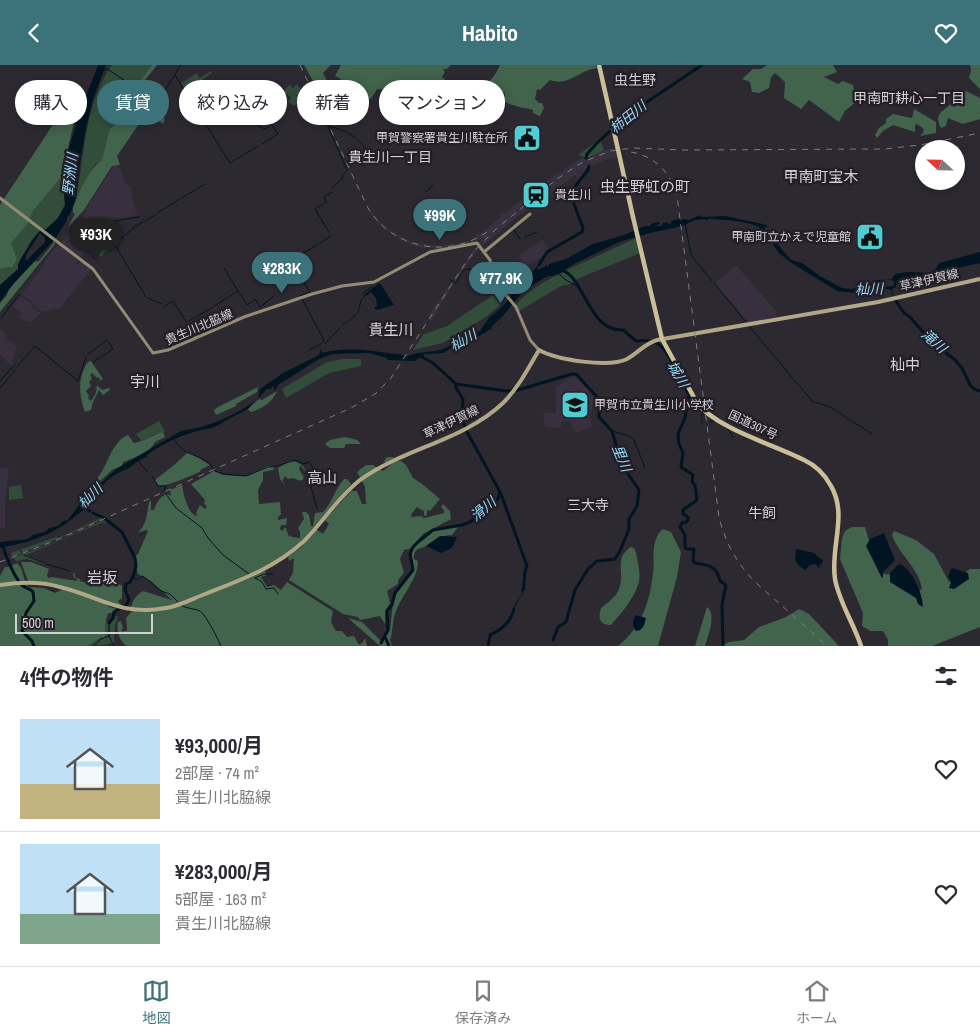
<!DOCTYPE html>
<html lang="ja">
<head>
<meta charset="utf-8">
<style>
	body { margin:0; font-family:"Archivo Narrow","Noto Sans JP",sans-serif; background:#f2f2f3; color:#2b2b33; height:100vh; display:flex; flex-direction:column; font-size:19px; white-space:nowrap }
	* { box-sizing:border-box; margin:0 }
	p { font-size:16px; color:#7c7c81 }
	.icon { flex:none; width:28px; height:28px; fill:none; stroke:currentColor; stroke-width:2; stroke-linecap:round; stroke-linejoin:round }
	.map { position:relative; height:581px; overflow:hidden }
	.side { display:flex; flex-direction:column; background:#fff; flex:1 }
	.side>* { flex:none }
	.hud { position:absolute; left:15px; top:15px; width:500px; height:45px; display:flex; gap:10px }
	.needle { width:32px; rotate:292deg }
	.fabs { position:absolute; left:915px; top:75px; display:grid; gap:10px }
	.fabs a { display:grid; place-items:center; width:50px; height:50px; border-radius:50%; background:#fff; box-shadow:0 2px 12px #0003; font-size:25px }
	.scale { position:absolute; left:15px; bottom:12px; width:138px; box-sizing:border-box; padding-left:5px; border:2px solid #d3d0d5; border-top:0; font-size:14px; line-height:18px; white-space:nowrap; color:#d3d0d5; -webkit-text-stroke:4px #241f27; paint-order:stroke }
	.price { position:absolute; translate:-50% -42px; padding:0 11px; border-radius:18px; background:#3c737b; color:#fff; font-size:16px; line-height:32px; filter:drop-shadow(0 1px 2px #0008) }
	.price::after { content:''; position:absolute; left:50%; top:30px; width:15px; height:11px; margin-left:-8px; background:inherit; clip-path:polygon(0 0,100% 0,50% 100%) }
	.price.selected { background:#222; color:#fff }
	ul { padding:0; list-style:none }
	li { display:flex; align-items:center; gap:15px; height:125px; padding:0 20px }
	li+li { border-top:1px solid #e1e1e2 }
	li span { display:grid; place-items:center; flex:none; width:140px; height:100px; border-radius:0px; color:#555 }
	li>.icon { margin-inline-start:auto }
	span .icon { width:60px; height:60px; fill:#fffc; stroke-width:1 }
	li b { font-size:21px }
	h2 { display:flex; justify-content:space-between; align-items:center; height:60px; padding:0 20px; font-size:21px }
	.pill { padding:0 18px; border-radius:22px; background:#fff; box-shadow:0 2px 12px #0003; font-size:18px; line-height:45px }
	.pill.selected { background:#3c737b; color:#fff }
	header { display:flex; justify-content:space-between; align-items:center; height:65px; padding:0 20px; background:#3c737b; color:#fff; font-size:22px; font-weight:800 }
	.dock { display:flex; justify-content:space-around; align-items:center; height:70px; border-top:1px solid #e1e1e2; background:#fff; font-size:14px; color:#7c7c81 }
	.dock a { display:grid; justify-items:center; gap:2px }
	.dock .selected { color:#3c737b }
	.map>svg:first-child { display:block }
</style>
</head>
<body>
<header><svg class="icon" aria-label="back" viewBox="0 0 24 24"><path d="M15 5l-7 7 7 7"/></svg>Habito<svg class="icon" aria-label="heart" viewBox="0 0 24 24"><path d="M12 20l-8-8c-3-5 5-10 8-4 3-6 11-1 8 4z"/></svg></header>
<div class="map">
<svg width="980" height="581" viewBox="0 0 980 581">
	<rect width="100%" height="100%" fill="#2d2931"/>
	<g fill="#38303e">
		<path d="M616 83 618 93 605 95 591 101 590 104V101H588L579 114 575 110 548 131V133L543 138 541 132 481 182 478 178 483 174V172L476 176 474 172 487 164 501 152 499 150 503 147 505 149 539 119 540 120 585 91 587 93 604 85Z"/>
		<path d="M114 100 120 102 125 117 131 122 133 138 138 150 117 153 106 158 80 192 61 177 88 146 86 144Z"/>
		<path d="M370 145 379 156 390 166 412 177 439 181 462 178 473 174 475 177 438 184 417 182 405 177 383 163 368 146Z"/>
		<path d="M542 175 548 184 542 192 525 202 519 190Z"/>
		<path d="M58 180H60L79 195 76 199 77 200 81 196 91 204 60 243 42 247 34 241 30 235 23 231 22 228 43 202 44 197Z"/>
		<path d="M477 180 479 183 455 217 432 255H429L428 252Z"/>
		<path d="M736 200 776 246V252L748 257 715 218Z"/>
		<path d="M20 231 30 237 33 243 41 248 30 258 19 253 22 248 12 241Z"/>
		<path d="M0 264 5 268V273L17 281 12 296 15 299 12 301 0 290Z"/>
		<path d="M572 311 574 312 580 316 594 332V338L590 352 592 362 578 367 574 366 570 356 561 357V363L545 362 543 348H556V322Z"/>
		<path d="M0 403H8L9 406 5 436V463H0Z"/>
	</g>
	<g fill="#334d3b">
		<path d="M112 0H152L122 38 118 58 114 62 102 95 95 99 76 135C85 89 84 40 112 0Z"/>
		<path d="M211 6 212 8 186 26 181 18 197 8 200 13Z"/>
		<path d="M297 19 307 33 294 41 288 37 291 32 283 27 289 20 293 23Z"/>
		<path d="M600 74 604 85 587 93 578 90Z"/>
		<path d="M64 109 63 120 65 140 58 153 46 164 38 167 20 194 18 204 0 220V204L8 202 17 194 10 178 27 160 33 146Z"/>
		<path d="M111 165 106 174 107 185 101 192 96 189 94 190 97 186 91 181 96 176 100 179Z"/>
		<path d="M636 173 640 188 577 214 570 219 561 221 519 246 516 240C530 222 549 215 567 205Z"/>
		<path d="M493 230 500 240 487 251 443 278 413 285 424 269 447 261Z"/>
		<path d="M343 294H361V301L329 308 286 333 282 324 327 297Z"/>
		<path d="M159 356 165 367 155 369 142 376 136 369Z"/>
		<path d="M21 420 23 433 9 435V422Z"/>
		<path d="M101 453 103 454 62 472 13 492 11 488 56 472 58 473Z"/>
		<path d="M104 455 107 458 103 457 26 490 45 498 44 499 27 494 17 496 13 493 60 475Z"/>
		<path d="M114 551H118L115 561 114 579 110 578 105 580 88 581 104 570 105 555 108 558 113 554H116Z"/>
	</g>
	<g fill="#42634c">
		<path d="M152 0H157L138 24 152 32 155 36 153 40 157 41 165 55 163 59 153 51 147 50 143 53 117 91 120 100 112 101 84 145 68 162 75 149 73 148V143C79 128 88 104 102 95L110 64 118 58 117 50 122 38Z"/>
		<path d="M304 0H331L323 8 328 18 323 27 317 23Z"/>
		<path d="M341 0H451L447 4H443L445 7 442 12 451 21 458 20 456 26 444 27 446 30 429 28 428 33 433 34V45L431 48 425 44C406 48 400 39 389 25L377 24 371 34 350 25 347 28 342 26 337 29 332 23 338 20 341 14 335 11Z"/>
		<path d="M500 0H596L597 3C579 5 569 22 550 15L540 25 537 24 535 34 539 38H542L544 43 540 51 533 48V45C522 42 513 42 504 36L505 28 496 25 492 32 485 29 481 22C491 16 495 11 500 0Z"/>
		<path d="M767 0H833L837 7 824 12 838 19 843 16 853 20 855 32 858 35 845 46 839 57 809 35 801 44 784 33 785 17 775 8 771 12 769 23 759 28 752 27 750 17 742 14 753 4H761Z"/>
		<path d="M970 0H980V24L969 13 971 5Z"/>
		<path d="M962 24 980 33V54L963 59 948 53 946 61 941 63C933 47 944 47 953 37 956 33 959 28 962 24Z"/>
		<path d="M914 44 936 57V68L920 71 923 68 924 64 917 59 915 60V67L893 60 883 66 877 73 875 70 879 63 886 58V54L893 49 912 53Z"/>
		<path d="M70 52 75 53 68 83 64 109 33 146 27 160 11 178 17 194 12 203 8 202 0 204V140L52 61Z"/>
		<path d="M55 176V179L0 247V238L7 230 8 225 34 197 39 196Z"/>
		<path d="M91 296 103 314 100 316 99 312 97 313 92 308 90 310 92 314 89 317 91 321 86 326 89 331 88 333 91 336 95 330 97 324 95 323 98 321 102 325 109 323 110 325 103 330 99 325 93 337 91 345 85 347C79 330 77 313 88 297Z"/>
		<path d="M258 322 257 327 236 339V341L216 350 214 345 218 342Z"/>
		<path d="M277 326C272 338 263 343 251 347L247 344 259 334 262 335Z"/>
		<path d="M163 367 165 372 155 377C150 388 134 393 123 397L122 401 112 405 98 418 94 417C108 404 110 377 128 370L134 378C145 376 152 370 163 367Z"/>
		<path d="M345 372 357 375 361 379H346L344 383H330L325 379 330 375Z"/>
		<path d="M187 388 196 391 210 400 200 405 201 406C193 410 165 423 158 420L155 415 174 400Z"/>
		<path d="M387 392H393L396 396H401L406 400 413 413 421 418 440 434 430 446 427 445V450L424 451V446L417 442 412 448 411 452 421 451 424 453 444 448V445L441 442 443 439 450 446 451 454 423 469 416 477 432 465 459 461 452 470C438 471 437 475 426 481 419 484 413 484 414 494L418 496C418 515 401 530 395 549 392 557 393 567 390 575L392 581H380L348 553 362 557 382 577 390 565 394 529 412 507V482L409 484 404 485 400 494 404 508 398 515V519L387 526 390 538 385 546V559L380 551 360 555 358 552 343 549 289 515 293 508 294 493 289 496 288 492 301 482 316 464 323 469 329 459 325 455 351 426H357L362 439H366L365 422 357 407 366 400H373L383 406 394 397 392 394 386 398 384 396Z"/>
		<path d="M290 396C298 396 304 400 306 407L300 400 299 404 304 413 301 416 293 413 288 414 285 411 282 417H284V419L280 414 278 403Z"/>
		<path d="M268 401H274L273 405 263 407V415L258 425 259 439 280 437 281 450 278 452V455L287 453 286 460H281L280 464 283 466 284 463H286L289 472 290 470 292 472 300 473V467L298 463 304 454 302 447H306L309 450 311 461H313L315 448 323 447C332 438 335 424 344 414H347L351 419 304 473 288 488 243 516 265 506 267 510 261 512 267 522 274 520 281 525 287 517 333 546 331 557 336 566H342L347 572 354 571 359 580 363 577 365 573 367 581H127C119 576 116 566 118 557L121 556 123 563 121 566H126L127 564 126 553 132 546H138L131 543C132 536 136 530 143 526L172 535 151 516 138 509 134 492 138 489 148 466 146 465 137 468C147 461 147 448 149 437L151 435V445H154C156 439 160 431 167 429L171 431 170 425 182 420C184 431 187 446 196 451L197 450 196 448 200 440 205 444 207 442 204 438 205 435 191 419 214 406 223 410 247 411Z"/>
		<path d="M852 462H865L879 508 892 510 919 526 922 524C919 503 899 490 892 470L894 466 916 475 934 489 949 517H951L970 504H980V562L932 581H888V575L883 566H870L862 561 863 548 840 494 842 473 845 466Z"/>
		<path d="M663 464 671 467 681 487 677 512 658 581H618C641 563 650 537 653 508 655 494 650 474 663 464Z"/>
		<path d="M631 482 634 483 636 487C637 496 641 507 639 516 636 531 621 549 611 560 599 560 598 553 601 543 607 538 614 534 618 526 627 509 612 494 631 482Z"/>
		<path d="M21 497H31L49 504 47 510 48 513 52 512 77 516V514L74 513 73 509 75 508V512L81 515 79 516 96 520 99 516C106 521 109 522 119 519L122 521V533L118 536 121 540 120 542 105 538 109 542 117 544 112 548H108L105 559V574L101 572 88 581H0V521L26 519 29 522 44 523 55 528 63 524 75 525 57 519 28 516Z"/>
		<path d="M17 498 21 503 25 516 0 519V511L5 502H9Z"/>
		<path d="M707 542C717 550 708 570 705 581H695Z"/>
		<path d="M799 544 809 549 839 581H721L729 577 744 575 759 562 786 552Z"/>
	</g>
	<g fill="#001521" fill-rule="evenodd">
		<path d="M98 0H106L93 34 86 63 80 98 76 132 71 147 67 153 66 157 56 173 14 218 0 237V220L18 204V199L32 175 41 165 46 164 54 157 58 153 65 140 63 113 68 86 79 49ZM40 168 45 173V177L26 196V190Z"/>
		<path d="M700 150 702 152 725 151 767 160V163L763 161 764 163 791 195 802 198 820 211 842 223 852 224 863 221 877 215 892 214 895 209 907 207 928 208 936 204 939 198 980 187V198L962 202 941 213 924 217 920 213 902 218 900 216H897L896 222 892 224 893 231 896 235 892 230 891 225C880 222 866 222 855 225V228L837 226 790 197 779 188 769 174 762 168 759 162C746 156 722 154 708 154L707 156 705 154 695 155 682 161 646 169 619 177 572 200 559 209 546 212 524 225 503 251 491 262 492 263 470 277H466L467 280 460 284 462 280H456L443 288 424 289 423 290H425L421 293H419L415 296 387 295V293L369 288 332 289 319 294 289 313 278 320 275 325 273 324 275 323 273 321 271 323 272 324H267L248 344 223 357 222 360V358C212 365 201 364 190 368 178 372 158 381 147 390V392C138 394 131 403 125 405 101 414 99 429 85 441V444L64 460 48 469 27 477 0 483V477L28 474 32 470 45 467 49 463 58 461 63 456 68 455 78 441 116 404 179 367C186 364 190 365 197 363 219 357 239 348 258 334L260 324 283 308 319 290 321 284 322 288C345 282 366 285 388 288 394 289 401 288 406 292 415 287 431 287 440 285 449 283 458 273 467 268L465 270 480 266 489 253 504 240 517 222 525 217 524 220 532 211 530 210 539 199 537 205 546 201V198L547 201H549V199L566 194 593 179 624 170 645 161H650L651 159 658 157 660 159 654 161H661L663 158 668 157 667 159 672 158 671 156 679 154 681 156 683 154 689 155ZM886 214 894 216V221L874 222 866 221Z"/>
		<path d="M379 218 382 221 394 240 377 245 374 243 377 241 376 233 371 227 366 231 365 229Z"/>
		<path d="M884 468 895 495 883 507V512L882 513 866 481 870 474Z"/>
		<path d="M440 471 457 472 452 483 441 488 426 481Z"/>
		<path d="M796 484 814 488 819 493 823 495 821 500 819 499 820 504 815 499 810 500 805 505 798 500 795 495Z"/>
		<path d="M899 499C912 503 923 529 923 542L918 539 916 533 890 517V508Z"/>
		<path d="M952 503 968 508 969 514 954 524 949 523 951 517 948 511Z"/>
		<path d="M636 550 646 553C644 560 644 565 636 566 632 562 632 554 636 550Z"/>
	</g>
	<g fill="none" stroke-linecap="round" stroke-linejoin="round">
		<g stroke="#001521" stroke-width="1">
			<path d="M102 6 107 4 109 5 133 21"/>
			<path d="M175 10 193 39"/>
			<path d="M134 22 153 33"/>
			<path d="M306 29H312L327 61C351 66 355 72 371 88"/>
			<path d="M158 36 181 0"/>
			<path d="M195 42 230 98 258 81"/>
			<path d="M254 59 265 64 271 59 278 69 262 79"/>
			<path d="M328 62 347 105 342 111 343 113 332 123"/>
			<path d="M425 127 434 120"/>
			<path d="M564 128 570 130"/>
			<path d="M182 133 205 119"/>
			<path d="M157 148 180 134"/>
			<path d="M115 156 139 152"/>
			<path d="M145 156 155 150"/>
			<path d="M685 158 691 190 712 216"/>
			<path d="M132 164 143 157"/>
			<path d="M131 165 115 180 146 232"/>
			<path d="M514 165 519 173H521"/>
			<path d="M329 167 315 144 326 137 324 132 332 127"/>
			<path d="M525 172 537 167"/>
			<path d="M320 178 331 171"/>
			<path d="M547 185 548 186"/>
			<path d="M559 209 566 215 577 221"/>
			<path d="M451 215 456 218 464 205C472 203 477 205 484 208"/>
			<path d="M714 218 746 257"/>
			<path d="M238 226 247 240 255 234 260 242 274 231"/>
			<path d="M300 231 310 227 291 196 318 179"/>
			<path d="M148 233 162 239"/>
			<path d="M302 234 324 275 321 279 309 285"/>
			<path d="M214 241 238 226 224 203"/>
			<path d="M163 242 173 236 195 271"/>
			<path d="M1 253 19 230"/>
			<path d="M189 256 213 242"/>
			<path d="M343 260 358 248 361 235 365 231 363 228 372 222"/>
			<path d="M749 261 812 336 830 342 872 369"/>
			<path d="M325 279 340 263"/>
			<path d="M88 289 107 275"/>
			<path d="M93 297 113 284 108 276"/>
			<path d="M17 302 35 281 78 316 86 292"/>
			<path d="M0 316 15 299"/>
			<path d="M0 323 15 305"/>
			<path d="M689 330 691 333"/>
			<path d="M692 335 693 337"/>
			<path d="M694 339 698 343"/>
			<path d="M699 345 702 347V358"/>
			<path d="M710 356H714"/>
			<path d="M722 360 728 364 733 372"/>
			<path d="M612 366 629 371 634 375 645 403"/>
			<path d="M174 374C177 378 181 384 185 386 196 392 208 394 215 406L224 409 246 411 268 402 277 401 295 395 304 399 309 397 313 403 309 414 317 444"/>
			<path d="M138 396 148 407"/>
			<path d="M152 411 158 421H166L164 426"/>
			<path d="M166 429 176 443 202 463 208 473 223 490 249 509"/>
			<path d="M20 486 23 488"/>
			<path d="M24 490 44 498"/>
			<path d="M46 499 70 506"/>
			<path d="M133 512 136 515 143 511 161 526 170 529 178 537"/>
			<path d="M255 513 262 517 266 524 274 523 278 529"/>
			<path d="M255 513 264 509H273"/>
			<path d="M181 540C187 544 193 543 200 546 206 550 218 574 221 581"/>
			<path d="M514 544 519 533 523 529V525"/>
			<path d="M109 558V571L114 581"/>
			<path d="M93 581 101 574 109 571"/>
		</g>
		<g stroke="#001521" stroke-width="3">
			<path d="M586 93 587 89 596 79 629 49 702 0"/>
			<path d="M539 200 547 187 582 167 583 163 570 128 588 105 589 101"/>
			<path d="M561 205C584 210 588 267 623 265L636 276C640 276 644 275 648 276 663 276 668 291 674 301"/>
			<path d="M894 233 904 248 910 252 931 276 955 295 962 303 970 320 974 324 980 326"/>
			<path d="M681 313 689 330 685 353 678 369 679 379 683 388 681 402 693 410 692 417 695 420 697 435 683 445V449L688 452V455L686 457 682 458 680 462 685 470V482L687 484H694L693 496 695 498C709 500 717 501 720 516L726 520 722 540 723 581"/>
			<path d="M456 319 506 326 518 325 572 309H576L597 332 599 338V352L612 366 622 400 639 425 637 441 629 454V464L620 486 615 494 597 496 588 504 575 525 566 557 558 562 553 575"/>
			<path d="M501 429 527 501C523 508 525 517 523 525"/>
			<path d="M83 442 90 446"/>
			<path d="M93 448 104 453 122 467 135 493 136 501 133 512 130 517 126 519 125 524 129 535 126 540 114 547 113 553 109 558"/>
			<path d="M3 481C5 490 16 516 23 521 27 524 30 523 33 527L34 536 26 548 22 566 32 576 34 581"/>
			<path d="M385 572 389 581"/>
			<path d="M381 578 388 565 387 546 392 540 395 528 413 505 410 489 413 482 418 477 433 465 462 460 470 457 498 434 500 427 466 365 462 353 463 334 456 323V319L433 298 420 291"/>
			<path d="M488 581 490 570C502 565 511 557 514 544"/>
		</g>
		<g stroke="#938c74" stroke-width="3">
			<path d="M0 133 93 204 153 288 168 285 244 252 312 229 342 221 374 217 430 187 477 178 490 195 496 218 516 242 530 275 539 285"/>
			<path d="M484 187 530 149"/>
		</g>
		<path stroke="#b0a787" stroke-width="4" d="M0 520C20 517 40 516 60 522 101 532 120 551 166 543 179 541 192 534 205 529 241 515 275 503 304 476 324 456 338 432 360 415 404 383 463 376 503 338 518 323 528 304 539 285 557 295 609 303 627 294 638 288 644 279 657 275L878 237 980 214"/>
		<g stroke="#cabf99" stroke-width="4.5">
			<path d="M599 0 611 53"/>
			<path d="M633 152 662 274 697 338C719 365 773 379 804 395 815 400 825 410 831 421 848 450 830 482 835 514 839 537 854 559 861 581"/>
		</g>
		<g stroke="#7e7b81" stroke-width="1" stroke-dasharray="6 6" stroke-linecap="butt">
			<path d="M300 0 368 143C393 184 448 194 487 167"/>
			<path d="M631 87C655 91 671 108 677 131L719 452C725 477 736 497 754 516L827 581"/>
			<path d="M0 497 59 474 351 343 375 329 391 313 466 197 478 182 496 164 557 114 581 98 610 86 633 83 683 85 884 84 920 80 980 68"/>
		</g>
		<path stroke="#cabf99" stroke-width="4.5" d="M611 53 633 152"/>
	</g>
	<defs>
		<symbol id="civic-square" viewBox="-11 -11 22 22"><rect x="-9" y="-9" width="18" height="18" rx="4" fill="#51ccd2" stroke="#241f27"/><path d="M-.6-6.5H3V-4.5H.6V-3L4-1V1h2V6H-6V1h2V-1L-.6-3ZM-1.2 2.5V6h2.4V2.5Z" fill="#111"/></symbol>
		<symbol id="station-square" viewBox="-11 -11 22 22"><rect x="-9" y="-9" width="18" height="18" rx="4" fill="#51ccd2" stroke="#241f27"/><path d="M-3-6H3Q5-6 5-4V2Q5 4 3 4L4.5 6H3L1.5 4h-3L-3 6H-4.5L-3 4Q-5 4-5 2V-4Q-5-6-3-6ZM-3.5-4v3h7v-3ZM-3.5 1v1.5H-2V1ZM2 1v1.5H3.5V1Z" fill="#111"/></symbol>
		<symbol id="school-square" viewBox="-11 -11 22 22"><rect x="-9" y="-9" width="18" height="18" rx="4" fill="#51ccd2" stroke="#241f27"/><path d="M0-5L7-2L0 1L-7-2ZM-4 1L0 2.5L4 1V4Q0 6-4 4Z" fill="#111"/></symbol>
	</defs>
	<g fill-rule="evenodd">
		<use href="#civic-square" x="511" y="57" width="32" height="32"/>
		<use href="#station-square" x="520" y="114" width="32" height="32"/>
		<use href="#civic-square" x="854" y="156" width="32" height="32"/>
		<use href="#school-square" x="559" y="324" width="32" height="32"/>
	</g>
	<g text-anchor="middle" stroke-width="5" stroke-linejoin="round" paint-order="stroke">
		<g font-size="12" fill="#d3d0d5" stroke="#241f27" text-anchor="end">
			<text x="508" y="77">甲賀警察署貴生川駐在所</text>
			<text x="555" y="134" text-anchor="start">貴生川</text>
			<text x="851" y="176">甲南町立かえで児童館</text>
			<text x="594" y="344" text-anchor="start">甲賀市立貴生川小学校</text>
		</g>
		<g font-size="12" fill="#d3d0d5" stroke="#241f27">
			<text transform="translate(929 215) rotate(-13)" y="4">草津伊賀線</text>
			<text transform="translate(199 262) rotate(-23)" y="4">貴生川北脇線</text>
			<text transform="translate(451 357) rotate(-26)" y="4">草津伊賀線</text>
			<text transform="translate(753 360) rotate(25)" y="4">国道307号</text>
		</g>
		<g font-size="14" fill="#d3d0d5" stroke="#241f27">
			<text x="635" y="20">虫生野</text>
			<text x="909" y="38">甲南町耕心一丁目</text>
			<text x="390" y="97">貴生川一丁目</text>
			<text x="588" y="445">三大寺</text>
			<text x="762" y="453">牛飼</text>
		</g>
		<g font-size="14" font-style="italic" fill="#93d9f9" stroke="#241f27">
			<text transform="translate(628 52) rotate(-39)" y="5">柿田川</text>
			<text transform="translate(70 109) rotate(-83)" y="5">野洲川</text>
			<text transform="translate(869 224) rotate(-2)" y="5">杣川</text>
			<text transform="translate(463 275) rotate(-29)" y="5">杣川</text>
			<text transform="translate(934 276) rotate(41)" y="5">滝川</text>
			<text transform="translate(678 309) rotate(60)" y="5">城川</text>
			<text transform="translate(622 393) rotate(68)" y="5">里川</text>
			<text transform="translate(90 431) rotate(-44)" y="5">杣川</text>
			<text transform="translate(483 444) rotate(-40)" y="5">滑川</text>
		</g>
		<g font-size="15" fill="#d3d0d5" stroke="#241f27">
			<text x="821" y="117">甲南町宝木</text>
			<text x="645" y="127">虫生野虹の町</text>
			<text x="391" y="270">貴生川</text>
			<text x="905" y="305">杣中</text>
			<text x="145" y="322">宇川</text>
			<text x="322" y="418">高山</text>
			<text x="102" y="518">岩坂</text>
		</g>
	</g>
</svg>
<div class="fabs">
<a><svg class="needle" viewBox="-14 -14 28 28"><path d="M0-13l5 13h-10z" fill="#e53935"/><path d="M0 13l5-13h-10z" fill="#7c7c81"/></svg></a>
</div>
<div class="scale">500 m</div>
<b class="price" style="left:440px;top:176px">¥99K</b>
<b class="price selected" style="left:96px;top:195px">¥93K</b>
<b class="price" style="left:282px;top:229px">¥283K</b>
<b class="price" style="left:501px;top:239px">¥77.9K</b>
<div class="hud">
<a class="pill">購入</a>
<a class="pill selected">賃貸</a>
<a class="pill">絞り込み</a>
<a class="pill">新着</a>
<a class="pill">マンション</a>
</div>
</div>
<section class="side">
<h2>4件の物件<svg class="icon" aria-label="filters" viewBox="0 0 24 24"><path d="M4 7h16M4 17h16"/><circle cx="9" cy="7" r="2"/><circle cx="15" cy="17" r="2"/></svg></h2>
<ul>
<li><span style="background:linear-gradient(#bfe0f5 65%,#c2b280 0)"><svg class="icon" aria-label="home" viewBox="0 0 24 24"><path d="M3 11l9-7 9 7M6 9v11h12V9"/></svg></span><div><b>¥93,000/月</b><p>2部屋 · 74 m²</p><p>貴生川北脇線</p></div><svg class="icon" aria-label="heart" viewBox="0 0 24 24"><path d="M12 20l-8-8c-3-5 5-10 8-4 3-6 11-1 8 4z"/></svg></li>
<li><span style="background:linear-gradient(#bfe0f5 70%,#7fa58c 0)"><svg class="icon" aria-label="home" viewBox="0 0 24 24"><path d="M3 11l9-7 9 7M6 9v11h12V9"/></svg></span><div><b>¥283,000/月</b><p>5部屋 · 163 m²</p><p>貴生川北脇線</p></div><svg class="icon" aria-label="heart" viewBox="0 0 24 24"><path d="M12 20l-8-8c-3-5 5-10 8-4 3-6 11-1 8 4z"/></svg></li>
</ul>
</section>
<nav class="dock">
<a class="selected"><svg class="icon" aria-label="map" viewBox="0 0 24 24"><path d="M3 6l6-2 6 2 6-2v14l-6 2-6-2-6 2zM9 4v14M15 6v14"/></svg>地図</a>
<a><svg class="icon" aria-label="saved" viewBox="0 0 24 24"><path d="M7 4h10v16l-5-4-5 4z"/></svg>保存済み</a>
<a><svg class="icon" aria-label="home" viewBox="0 0 24 24"><path d="M3 11l9-7 9 7M6 9v11h12V9"/></svg>ホーム</a>
</nav>
</body>
</html>
